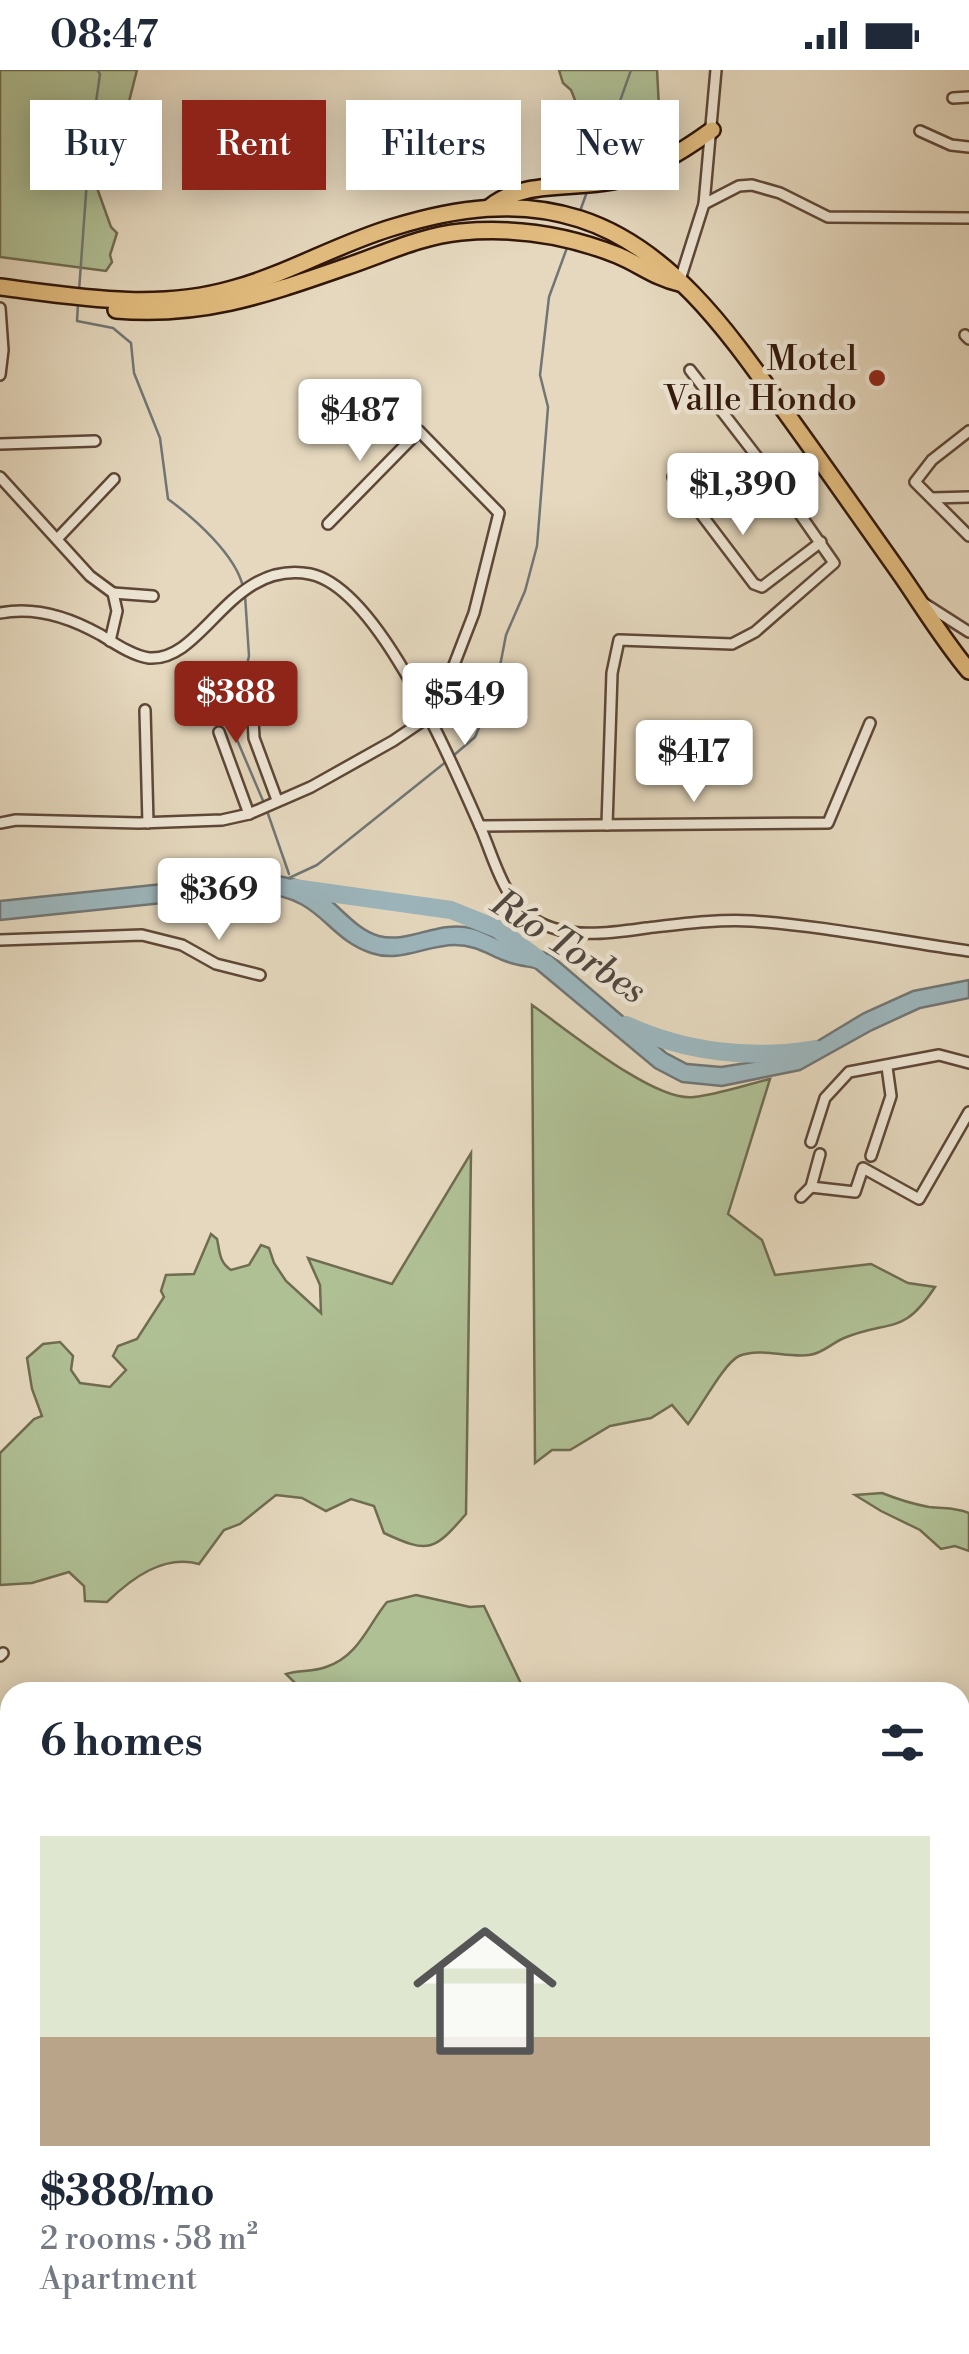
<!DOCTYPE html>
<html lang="en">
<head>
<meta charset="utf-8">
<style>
	body { margin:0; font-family:"Libre Bodoni",serif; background:#f6f6f7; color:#1f2937; height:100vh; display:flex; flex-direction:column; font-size:38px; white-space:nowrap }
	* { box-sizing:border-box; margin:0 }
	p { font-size:32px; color:#747a83 }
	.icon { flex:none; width:55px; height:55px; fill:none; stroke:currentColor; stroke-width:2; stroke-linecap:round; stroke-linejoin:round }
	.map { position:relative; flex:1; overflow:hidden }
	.panel { position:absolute; left:0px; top:1612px; width:970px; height:672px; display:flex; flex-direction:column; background:#fff; border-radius:30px 30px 0 0; box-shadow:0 5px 25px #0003 }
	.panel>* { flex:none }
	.hud { position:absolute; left:30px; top:30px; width:910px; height:90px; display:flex; gap:20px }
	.price { position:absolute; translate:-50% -85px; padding:0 22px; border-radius:10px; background:#fff; color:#222; font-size:32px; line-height:65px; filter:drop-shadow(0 2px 5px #0008) }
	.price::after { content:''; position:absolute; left:50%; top:60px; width:30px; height:22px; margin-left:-15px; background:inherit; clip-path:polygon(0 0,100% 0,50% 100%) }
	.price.active { background:#8f2418; color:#fff }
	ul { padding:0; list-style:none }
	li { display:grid; align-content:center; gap:20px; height:530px; padding:0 40px }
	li+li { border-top:2px solid #e0e1e3 }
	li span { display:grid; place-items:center; height:310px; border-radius:0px; color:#555 }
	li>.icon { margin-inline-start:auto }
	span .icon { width:180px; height:180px; fill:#fffc; stroke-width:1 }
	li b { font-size:42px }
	h2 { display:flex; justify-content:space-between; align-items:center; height:120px; padding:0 40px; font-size:42px }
	.pill { padding:0 35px; border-radius:0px; background:#fff; box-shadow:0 5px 25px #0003; font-size:35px; line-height:90px }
	.pill.active { background:#8f2418; color:#fff }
	.status { display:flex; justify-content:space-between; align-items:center; height:70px; padding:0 50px; background:#fff; direction:ltr }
	.status svg { height:28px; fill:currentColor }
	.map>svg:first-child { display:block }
</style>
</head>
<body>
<div class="status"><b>08:47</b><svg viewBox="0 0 49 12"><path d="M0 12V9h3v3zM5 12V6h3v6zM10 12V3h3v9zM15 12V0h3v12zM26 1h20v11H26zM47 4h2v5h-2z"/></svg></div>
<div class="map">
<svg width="969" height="2284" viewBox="0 0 969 2284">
	<rect width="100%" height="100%" fill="#e5d8be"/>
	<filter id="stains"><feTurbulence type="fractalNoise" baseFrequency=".002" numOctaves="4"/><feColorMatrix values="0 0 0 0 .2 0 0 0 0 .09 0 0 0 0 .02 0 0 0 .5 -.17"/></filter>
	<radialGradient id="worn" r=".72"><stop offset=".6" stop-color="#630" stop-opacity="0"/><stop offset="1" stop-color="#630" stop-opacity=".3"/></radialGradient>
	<g fill="#b0c095" stroke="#706c50" stroke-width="2.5">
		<path d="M0 0H137L124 51 106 78 97 118 111 157 117 163 110 185 112 192 106 201 0 187Z"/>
		<path d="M559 0H657L660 56 605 88 560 96 559 86 572 70 575 30 571 20 563 13Z"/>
		<path d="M532 935C565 958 655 1033 694 1027 719 1024 745 1015 770 1009L728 1144 762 1170 775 1205 871 1194 908 1213 935 1217C903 1266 892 1249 844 1268 832 1273 822 1284 809 1285 787 1288 760 1277 739 1286 724 1293 701 1337 688 1354L672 1335 651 1348 610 1356 570 1380H552L535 1393Z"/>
		<path d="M471 1083 466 1444C434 1481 429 1484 384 1463L374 1436 351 1429 326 1441 302 1428 276 1425 240 1454 224 1460 199 1494C164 1484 132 1508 107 1532L85 1531 84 1516 69 1502 32 1513 0 1515V1383L34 1349 42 1346 32 1319 27 1288 43 1274 60 1272 73 1286 71 1300 80 1313 110 1317 126 1300 113 1286 118 1276 137 1269 164 1227 161 1221 166 1205 194 1204 211 1164 217 1169C220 1182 219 1192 231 1200L249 1195 261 1175 269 1178 274 1193 286 1211 321 1243 320 1215 308 1188 392 1214Z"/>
		<path d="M882 1423C897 1429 913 1434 929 1437 944 1439 954 1437 969 1443V1481L955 1476 941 1479 920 1460 881 1441 855 1425Z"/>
		<path d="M416 1525 470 1537 484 1536 525 1622H320L296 1614 286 1604C299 1600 313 1602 326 1597 358 1587 368 1555 387 1532Z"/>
		<path d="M969 1709V1906L960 1909V1710Z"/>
		<path d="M10 1803V1954L0 1937V1812Z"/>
		<path d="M159 2275H241L235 2284H163Z"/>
	</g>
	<path fill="#9cb6bd" stroke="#717675" stroke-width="2.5" d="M258 804C278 805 300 808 318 820 338 834 355 859 379 866 403 872 425 859 448 857 480 854 488 868 514 875 527 878 539 880 551 885L666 983 687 994 721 997 778 988 816 972 864 943 913 921 969 910V928L920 938 872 960 800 1000 722 1016 682 1012 655 998 535 898C525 896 515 895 505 891 487 884 475 875 455 875 426 875 400 893 371 883 324 867 322 827 259 823L0 850V831Z"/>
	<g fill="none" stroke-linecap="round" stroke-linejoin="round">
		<g stroke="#717675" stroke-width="2.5">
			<path d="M593 107 631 0"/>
			<path d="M579 144 588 119"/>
			<path d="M79 221 89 82 100 4 97 0"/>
			<path d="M78 234 77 251 113 258 131 273 134 303 160 368 168 429C194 448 236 485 243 517"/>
			<path d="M245 525 249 586 232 658 264 733"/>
			<path d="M453 686 475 667 495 622 506 565 525 521 537 476 548 337 540 305 549 227 568 175"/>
			<path d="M267 741 289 804"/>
			<path d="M289 808 317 795 447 691"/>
		</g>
		<g stroke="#9cb6bd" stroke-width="18">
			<path d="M294 818 451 840 498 859 538 889"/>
			<path d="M626 955C685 982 751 990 815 979"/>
		</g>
		<defs>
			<g id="street">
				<path d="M953 28 969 27"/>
				<path d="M920 61 951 75 969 77"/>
				<path d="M704 134 739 116 752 115 780 123 828 147 969 148"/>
				<path d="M679 213 704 134 716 0"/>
				<path d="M0 238 3 280 0 305"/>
				<path d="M965 265 969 269"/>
				<path d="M969 361 932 390 915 412 969 466"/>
				<path d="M0 374 95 371"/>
				<path d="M0 407 90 506 113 523 117 541 110 571"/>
				<path d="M673 407 754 514 762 517 821 472"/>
				<path d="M932 428 969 427"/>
				<path d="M328 454 419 361"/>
				<path d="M58 468 114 409"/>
				<path d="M113 523 153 526"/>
				<path d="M925 534 969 562"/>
				<path d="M0 543C35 536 71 548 101 565 114 573 133 586 149 588 204 592 230 489 310 504 380 518 454 698 482 761 495 792 504 831 535 850 568 870 611 863 646 858 681 854 717 849 752 851 825 856 897 871 969 881"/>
				<path d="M251 610 254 668 277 730"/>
				<path d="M145 640 148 753"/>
				<path d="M219 662 249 744"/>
				<path d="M0 753 16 750 139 753 222 750 249 744 311 717 393 671 427 648 447 613 474 543 499 443 419 361C399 349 376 369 355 358 342 351 329 333 319 323"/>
				<path d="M607 755 612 603 619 570 732 574 755 562 834 493 788 427 690 300"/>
				<path d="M480 756 828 753 870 653"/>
				<path d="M0 870 142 865 182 875 216 894 260 905"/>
				<path d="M811 1072 825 1028 849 1002 939 985 969 993"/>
				<path d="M871 1086 891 1026 887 997"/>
				<path d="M811 1117 855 1122 863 1098 919 1129 969 1042"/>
				<path d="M801 1127 811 1117 820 1084"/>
				<path d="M0 1586 3 1583"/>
				<path d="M0 1731 10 1740"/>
				<path d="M0 2266 5 2284"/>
			</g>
			<g id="highway">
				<path d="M490 137C523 110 573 119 613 111 648 103 683 81 712 60"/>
				<path d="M0 217C78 227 155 241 232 219 288 204 339 173 394 157 456 138 518 129 580 149 670 178 729 263 781 336 821 391 860 447 899 502 922 535 943 570 969 601"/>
				<path d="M116 240C203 247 264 225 345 197 384 184 420 166 461 162 515 157 567 165 617 185 639 194 656 208 679 213"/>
			</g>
		</defs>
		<use href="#street" stroke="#5e4737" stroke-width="14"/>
		<use href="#highway" stroke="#31170a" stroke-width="20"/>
		<use href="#street" stroke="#eee6d5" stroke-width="9"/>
		<use href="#highway" stroke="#e2bc7f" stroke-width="15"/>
	</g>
	<circle fill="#8f2418" stroke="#eee6d5" stroke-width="4" cx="877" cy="308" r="10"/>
	<g text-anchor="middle" stroke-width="9" stroke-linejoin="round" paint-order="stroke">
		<g font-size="35" fill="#31170a" stroke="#eee6d5" text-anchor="end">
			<text x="857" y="300">Motel<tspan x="857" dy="40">Valle Hondo</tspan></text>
		</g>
		<g font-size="38" font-style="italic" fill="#514740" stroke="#eee6d5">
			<text transform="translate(569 876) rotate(33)" y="13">Río Torbes</text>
		</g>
	</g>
	<rect width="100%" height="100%" filter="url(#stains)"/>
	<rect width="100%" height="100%" fill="url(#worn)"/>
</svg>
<b class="price" style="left:360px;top:394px">$487</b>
<b class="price" style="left:743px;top:468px">$1,390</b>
<b class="price active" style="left:236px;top:676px">$388</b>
<b class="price" style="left:465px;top:678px">$549</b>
<b class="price" style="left:694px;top:735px">$417</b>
<b class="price" style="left:219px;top:873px">$369</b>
<div class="hud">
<a class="pill">Buy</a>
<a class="pill active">Rent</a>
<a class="pill">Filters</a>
<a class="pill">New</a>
</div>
<section class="panel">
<h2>6 homes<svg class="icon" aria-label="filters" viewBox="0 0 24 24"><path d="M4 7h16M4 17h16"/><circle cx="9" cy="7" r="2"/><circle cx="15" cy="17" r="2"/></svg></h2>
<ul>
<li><span style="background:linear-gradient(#dfe7d0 65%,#b9a48a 0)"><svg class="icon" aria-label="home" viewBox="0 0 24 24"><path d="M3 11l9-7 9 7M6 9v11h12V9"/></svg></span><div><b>$388/mo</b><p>2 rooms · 58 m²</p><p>Apartment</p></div></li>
</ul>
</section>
</div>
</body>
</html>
